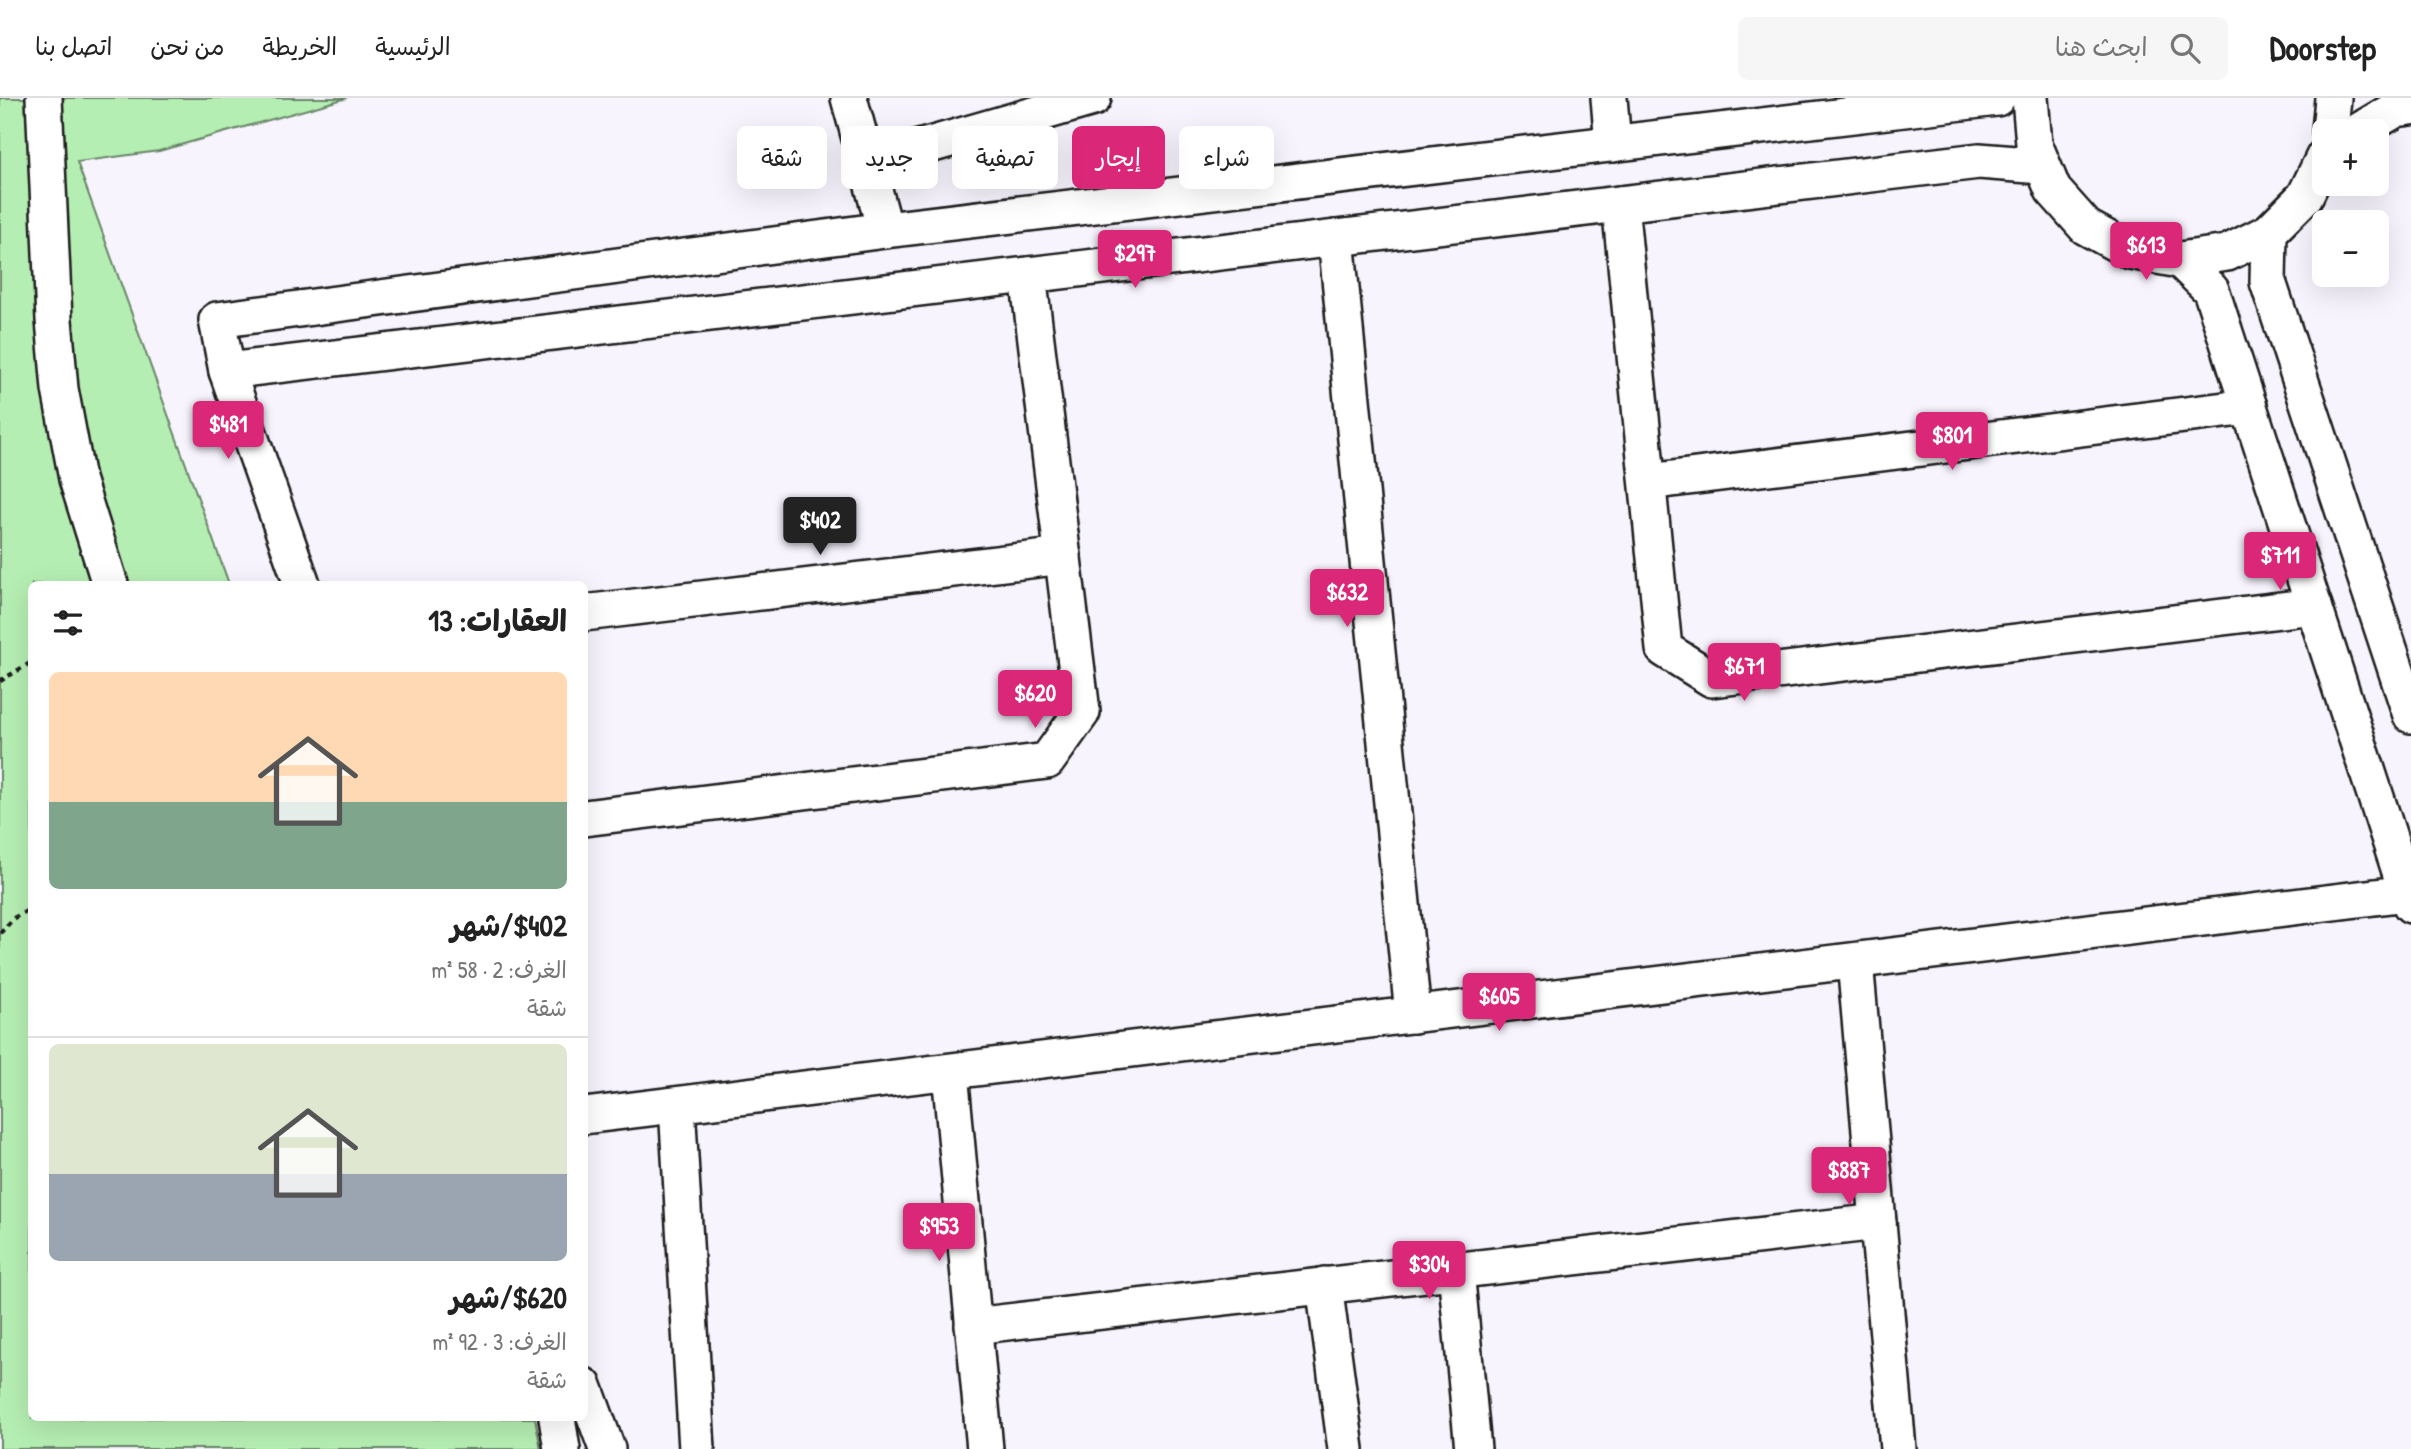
<!DOCTYPE html>
<html lang="ar">
<head>
<meta charset="utf-8">
<style>
	body { margin:0; font-family:"Patrick Hand","Playpen Sans Arabic",sans-serif; background:#f6f6f6; color:#222; direction:rtl; height:100vh; display:flex; flex-direction:column; font-size:26px; white-space:nowrap }
	* { box-sizing:border-box; margin:0 }
	p { font-size:23px; color:#767676 }
	.icon { flex:none; width:38px; height:38px; fill:none; stroke:currentColor; stroke-width:2; stroke-linecap:round; stroke-linejoin:round }
	.map { position:relative; flex:1; overflow:hidden; direction:ltr }
	.side { position:absolute; left:28px; top:483px; width:560px; height:840px; display:flex; flex-direction:column; background:#fff; border-radius:10px; box-shadow:0 7px 28px #0002; direction:rtl }
	.side>* { flex:none }
	.guide { position:absolute; left:609px; top:28px; width:665px; height:63px; direction:rtl; display:flex; gap:14px }
	.fabs { position:absolute; left:2312px; top:21px; display:grid; gap:14px }
	.fabs a { display:grid; place-items:center; width:77px; height:77px; border-radius:10px; background:#fff; box-shadow:0 7px 28px #0002; font-size:35px }
	.price { position:absolute; translate:-50% -60px; padding:0 16px; border-radius:7px; background:#db2777; color:#fff; font-size:23px; line-height:46px; filter:drop-shadow(0 2px 4px #0008) }
	.price::after { content:''; position:absolute; left:50%; top:42px; width:21px; height:16px; margin-left:-10px; background:inherit; clip-path:polygon(0 0,100% 0,50% 100%) }
	.price.current { background:#222; color:#fff }
	ul { padding:0; list-style:none }
	li { display:grid; align-content:center; gap:14px; height:371px; padding:0 21px }
	li+li { border-top:2px solid #e0e0e0 }
	li span { display:grid; place-items:center; height:217px; border-radius:10px; color:#555 }
	li>.icon { margin-inline-start:auto }
	span .icon { width:126px; height:126px; fill:#fffc; stroke-width:1 }
	li b { font-size:30px }
	h2 { display:flex; justify-content:space-between; align-items:center; height:84px; padding:0 21px; font-size:30px }
	.pill { padding:0 24px; border-radius:10px; background:#fff; box-shadow:0 7px 28px #0002; font-size:24px; line-height:63px }
	.pill.current { background:#db2777; color:#fff }
	header { display:flex; align-items:center; gap:42px; box-sizing:border-box; height:98px; padding:0 35px; background:#fff; border-bottom:2px solid #e0e0e0 }
	header strong { font-size:33px }
	nav { display:flex; gap:38px; margin-inline-start:auto; font-size:24px }
	.search { width:490px; height:63px; background:#f6f6f6; display:flex; align-items:center; gap:18px; box-sizing:border-box; padding:0 24px; border-radius:10px; color:#767676; font-size:26px }
	.map>svg:first-child { display:block }
</style>
</head>
<body>
<header>
<strong>Doorstep</strong>
<div class="search"><svg class="icon" aria-label="search" viewBox="0 0 24 24"><circle cx="10" cy="10" r="6"/><path d="M15 15l6 6"/></svg>ابحث هنا</div>
<nav><a>الرئيسية</a><a>الخريطة</a><a>من نحن</a><a>اتصل بنا</a></nav>
</header>
<div class="map">
<svg width="2411" height="1351" viewBox="0 0 2411 1351">
	<rect width="100%" height="100%" fill="#f7f4fe"/>
	<filter id="ink" filterUnits="userSpaceOnUse"><feTurbulence type="fractalNoise" baseFrequency=".0143" numOctaves="2"/><feDisplacementMap in="SourceGraphic" scale="14" xChannelSelector="R" yChannelSelector="G"/><feConvolveMatrix kernelMatrix="1 2 1 2 8 2 1 2 1" color-interpolation-filters="sRGB"/></filter>
	<g filter="url(#ink)">
		<path fill="#b5eeb2" stroke="#688567" stroke-width="2" d="M0 0H347L159 53 77 64 229 486H32V1320H535L541 1351H0Z"/>
		<g fill="none" stroke-linecap="round" stroke-linejoin="round">
			<defs>
				<g id="minor">
					<path d="M44 0 54 222 60 291 77 381 110 486"/>
					<path d="M849 0 885 132"/>
					<path d="M1609 0 1613 46"/>
					<path d="M2030 0 2034 46 2053 92 2086 129 2130 153 2180 162 2227 155 2269 134 2305 98 2324 59"/>
					<path d="M2330 33 2333 0"/>
					<path d="M2359 33 2396 11 2411 9"/>
					<path d="M867 65 1093 0"/>
					<path d="M1620 106 1664 551 1712 581 2314 508"/>
					<path d="M2269 134 2268 184 2411 617"/>
					<path d="M1336 140 1413 917"/>
					<path d="M2180 162 2211 192 2411 807"/>
					<path d="M227 273 1979 63 2042 68"/>
					<path d="M1648 384 2249 309"/>
					<path d="M302 486 227 273 217 222 885 132 1997 0"/>
					<path d="M584 515 1063 458"/>
					<path d="M584 720 1047 663 1082 614 1028 177"/>
					<path d="M1855 863 1898 1351"/>
					<path d="M950 974 985 1351"/>
					<path d="M677 1007 697 1351"/>
					<path d="M584 1018 2407 795"/>
					<path d="M1456 1172 1473 1351"/>
					<path d="M1324 1187 1346 1351"/>
					<path d="M973 1228 1878 1124"/>
					<path d="M584 1288 607 1351"/>
					<path d="M557 1320 562 1351"/>
				</g>
			</defs>
			<use href="#minor" stroke="#1c1c1c" stroke-width="40"/>
			<g stroke="#1c1c1c" stroke-width="4.5" stroke-dasharray="5 5" stroke-linecap="butt">
				<path d="M0 583 32 564"/>
				<path d="M0 835 14 820 32 810"/>
			</g>
			<use href="#minor" stroke="#fff" stroke-width="35"/>
		</g>
	</g>
</svg>
<div class="fabs">
<a>+</a>
<a>−</a>
</div>
<b class="price" style="left:2146px;top:184px">$613</b>
<b class="price" style="left:1135px;top:192px">$297</b>
<b class="price" style="left:228px;top:363px">$481</b>
<b class="price" style="left:1952px;top:374px">$801</b>
<b class="price current" style="left:820px;top:459px">$402</b>
<b class="price" style="left:2280px;top:494px">$711</b>
<b class="price" style="left:1347px;top:531px">$632</b>
<b class="price" style="left:1744px;top:605px">$671</b>
<b class="price" style="left:1035px;top:632px">$620</b>
<b class="price" style="left:1499px;top:935px">$605</b>
<b class="price" style="left:1849px;top:1109px">$887</b>
<b class="price" style="left:939px;top:1165px">$953</b>
<b class="price" style="left:1429px;top:1203px">$304</b>
<div class="guide">
<a class="pill">شراء</a>
<a class="pill current">إيجار</a>
<a class="pill">تصفية</a>
<a class="pill">جديد</a>
<a class="pill">شقة</a>
</div>
<section class="side">
<h2>العقارات: 13<svg class="icon" aria-label="filters" viewBox="0 0 24 24"><path d="M4 7h16M4 17h16"/><circle cx="9" cy="7" r="2"/><circle cx="15" cy="17" r="2"/></svg></h2>
<ul>
<li><span style="background:linear-gradient(#ffd9b3 60%,#7fa58c 0)"><svg class="icon" aria-label="home" viewBox="0 0 24 24"><path d="M3 11l9-7 9 7M6 9v11h12V9"/></svg></span><div><b>$402/شهر</b><p>الغرف: 2 · 58 m²</p><p>شقة</p></div></li>
<li><span style="background:linear-gradient(#dfe7d0 60%,#9aa5b1 0)"><svg class="icon" aria-label="home" viewBox="0 0 24 24"><path d="M3 11l9-7 9 7M6 9v11h12V9"/></svg></span><div><b>$620/شهر</b><p>الغرف: 3 · 92 m²</p><p>شقة</p></div></li>
</ul>
</section>
</div>
</body>
</html>
